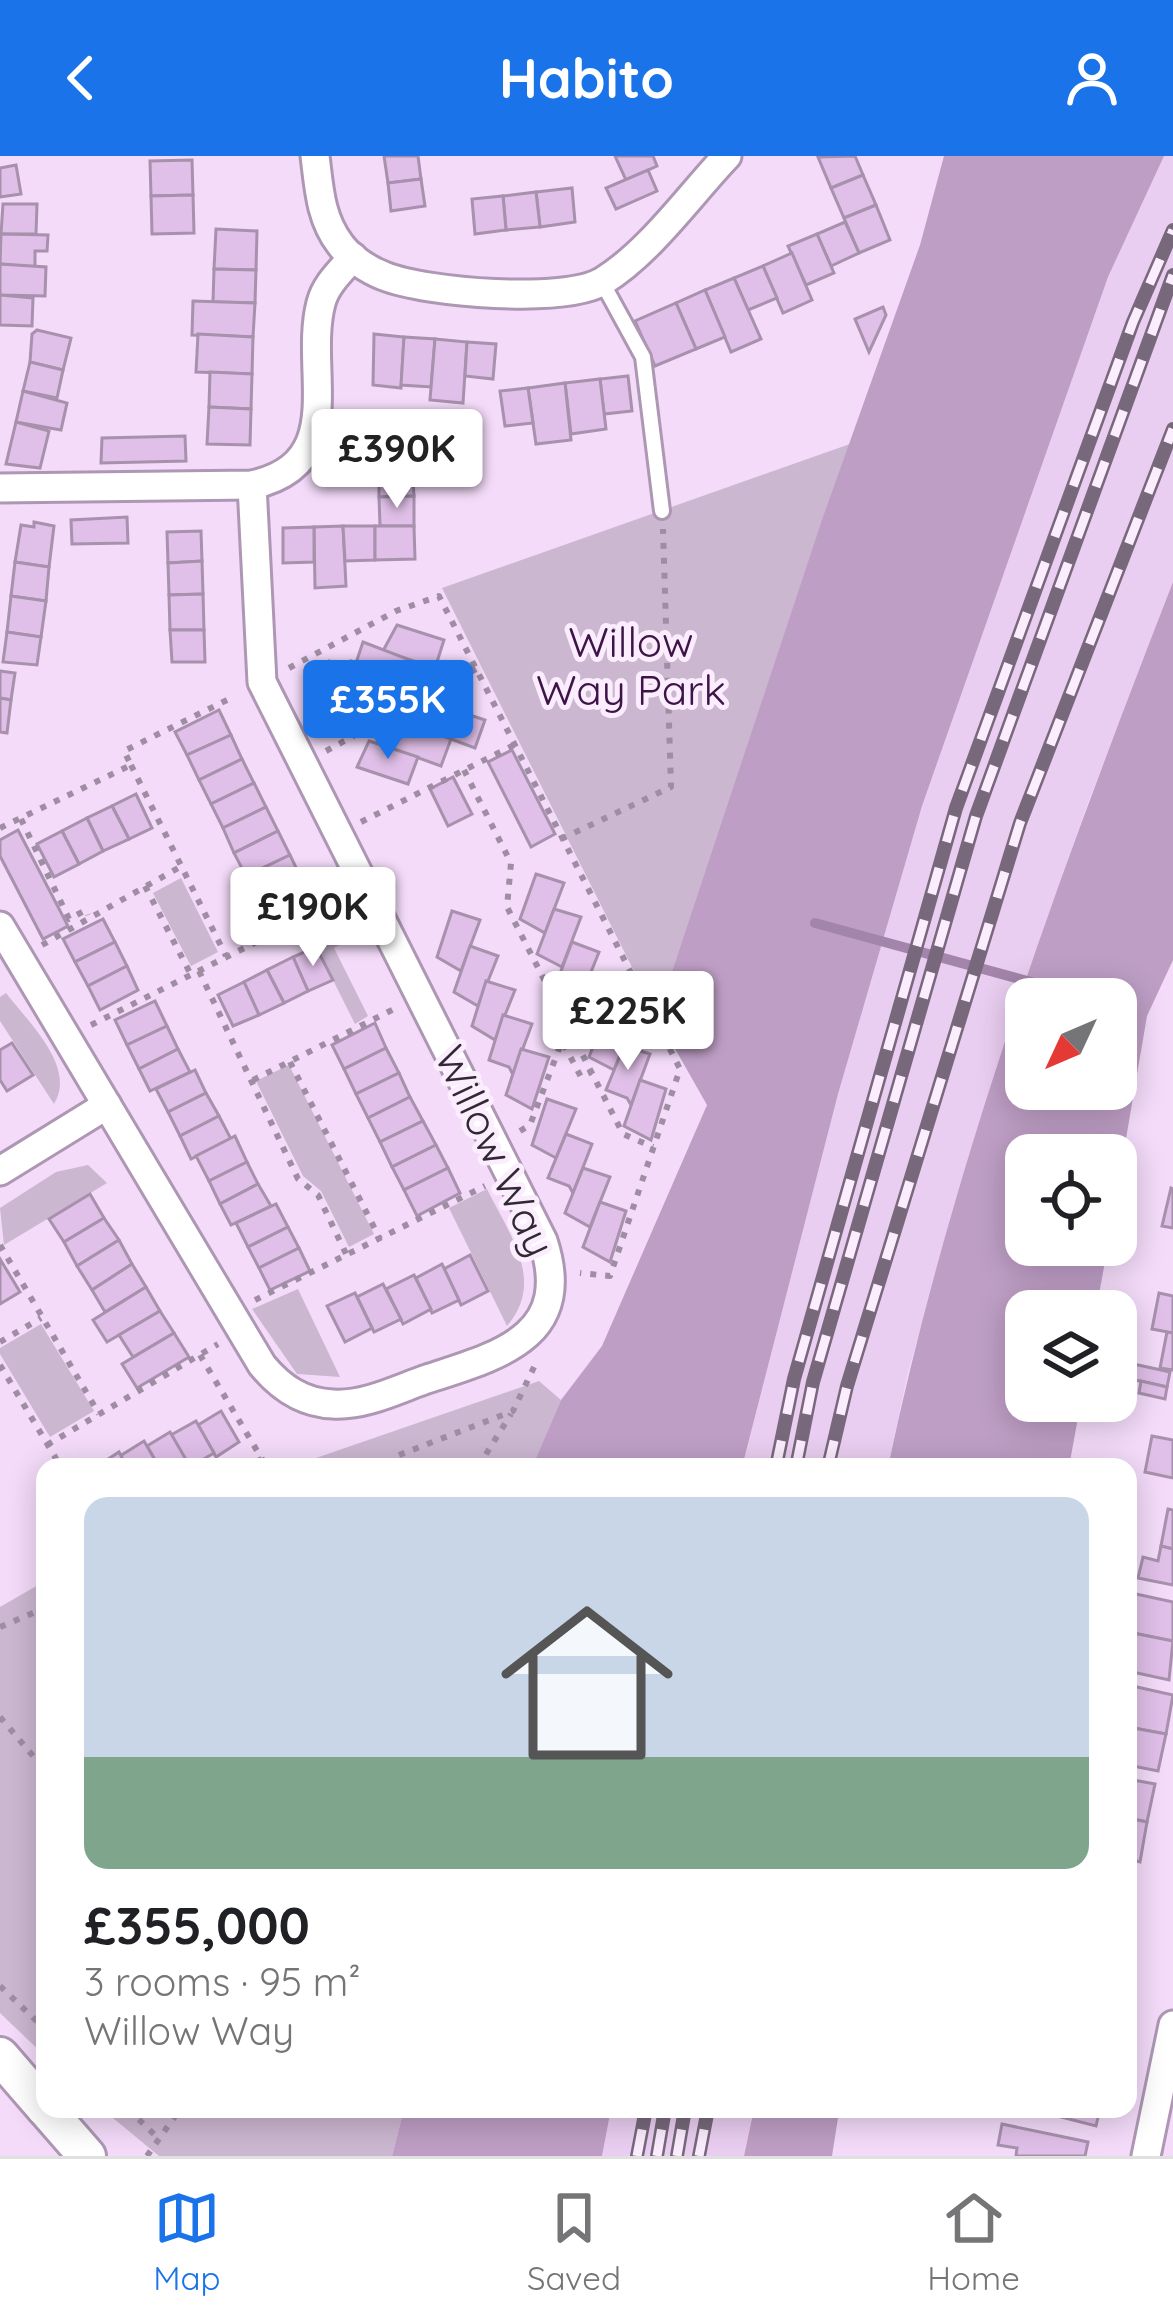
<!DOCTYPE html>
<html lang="en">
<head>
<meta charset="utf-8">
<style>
	body { margin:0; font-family:Quicksand,sans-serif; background:#f6f6f6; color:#202124; height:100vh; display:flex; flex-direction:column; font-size:45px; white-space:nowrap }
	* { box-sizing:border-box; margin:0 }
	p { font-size:39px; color:#757577 }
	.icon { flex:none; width:66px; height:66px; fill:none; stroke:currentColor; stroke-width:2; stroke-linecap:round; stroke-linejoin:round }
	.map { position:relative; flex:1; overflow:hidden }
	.details { position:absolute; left:36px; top:1302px; width:1101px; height:660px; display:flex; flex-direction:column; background:#fff; border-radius:24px; box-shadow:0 6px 30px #0003 }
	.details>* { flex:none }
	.needle { width:78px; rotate:226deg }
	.controls { position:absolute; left:1005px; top:822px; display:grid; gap:24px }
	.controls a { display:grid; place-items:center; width:132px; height:132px; border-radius:24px; background:#fff; box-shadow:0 6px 30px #0003; font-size:60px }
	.price { position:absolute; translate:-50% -102px; padding:0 27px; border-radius:12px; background:#fff; color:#222; font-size:39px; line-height:78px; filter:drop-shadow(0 3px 6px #0008) }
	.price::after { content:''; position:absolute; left:50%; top:72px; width:36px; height:27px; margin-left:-18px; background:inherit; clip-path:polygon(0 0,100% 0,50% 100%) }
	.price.active { background:#1a73e8; color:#fff }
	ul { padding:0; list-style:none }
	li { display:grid; align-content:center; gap:24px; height:636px; padding:0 48px }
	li+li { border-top:3px solid #e0e0e0 }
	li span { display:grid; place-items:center; height:372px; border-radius:24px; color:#555 }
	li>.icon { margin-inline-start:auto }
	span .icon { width:216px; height:216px; fill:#fffc; stroke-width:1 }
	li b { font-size:51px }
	header { display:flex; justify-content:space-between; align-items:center; height:156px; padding:0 48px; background:#1a73e8; color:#fff; font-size:54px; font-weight:800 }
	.tab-bar { display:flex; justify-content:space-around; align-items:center; height:168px; border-top:3px solid #e0e0e0; background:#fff; font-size:33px; color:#757577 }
	.tab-bar a { display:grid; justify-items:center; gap:6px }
	.tab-bar .active { color:#1a73e8 }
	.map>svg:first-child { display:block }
</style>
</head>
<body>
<header><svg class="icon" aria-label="back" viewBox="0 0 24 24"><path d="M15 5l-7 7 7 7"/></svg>Habito<svg class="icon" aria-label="person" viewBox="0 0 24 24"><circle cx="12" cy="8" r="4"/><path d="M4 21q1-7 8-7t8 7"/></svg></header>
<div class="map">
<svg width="1173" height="2000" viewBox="0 0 1173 2000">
	<rect width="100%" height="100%" fill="#f3dbf9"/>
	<g fill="#eacef1">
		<path d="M1164 0H1173V426L1086 652 987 943 908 1216 888 1311H742L838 938 922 650 1108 121Z"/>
		<path d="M611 1953H754L744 2000H602Z"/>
	</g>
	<g fill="#ccb7d1">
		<path d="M850 288 657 861 442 432Z"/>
		<path d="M181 722 218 796 191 810 153 737Z"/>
		<path d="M343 749 358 779 334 792 368 860 355 868 304 766Z"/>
		<path d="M6 837C28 866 77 911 54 948L0 865V841Z"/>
		<path d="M289 909 374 1078 349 1091 321 1035 303 1020 256 925Z"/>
		<path d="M88 1009 107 1027 4 1089 0 1052 56 1016Z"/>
		<path d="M487 1033C509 1078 546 1125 507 1170L449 1052Z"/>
		<path d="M298 1133 340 1221 297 1218 252 1153Z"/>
		<path d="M41 1168 94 1255 50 1281 0 1198V1192Z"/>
		<path d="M539 1225 561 1244 532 1311H290Z"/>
		<path d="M45 1425V1900L0 1857V1451Z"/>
		<path d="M102 1953H404L392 2000H159Z"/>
	</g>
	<g fill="#be9ec5" fill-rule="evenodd">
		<path d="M944 0H1164L1108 121 922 650 838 938 742 1311H532L561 1244 602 1190 707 949 657 861 823 361 920 89Z"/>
		<path d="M1173 426V804L1147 860 1116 1041V999H1026V1089H1108L1096 1155H1026V1245H1081L1069 1311H888C952 1008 1061 714 1173 426ZM1116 843V933H1026V843Z"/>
		<path d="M404 1953H611L602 2000H392Z"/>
		<path d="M754 1953H851L838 1962 832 2000H744Z"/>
	</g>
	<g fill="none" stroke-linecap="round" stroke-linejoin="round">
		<path stroke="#a385ab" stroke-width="10" d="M815 767 1093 843"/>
	</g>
	<g fill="#e0bfe8" stroke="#a791ad" stroke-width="3">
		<path d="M384 0H418L421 23 388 27Z"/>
		<path d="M615 0H653L657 10 626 24Z"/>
		<path d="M855 0 863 19 831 32 818 1Z"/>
		<path d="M192 4 193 39 151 40 150 5Z"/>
		<path d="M16 9 21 38 0 41V12Z"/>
		<path d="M648 14 657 35 616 53 606 32Z"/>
		<path d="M863 19 876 49 844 62 831 32Z"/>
		<path d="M421 23 425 50 391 55 388 27Z"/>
		<path d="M572 32 575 66 540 71 536 36Z"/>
		<path d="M536 36 540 71 506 74 503 40Z"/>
		<path d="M193 39 194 77 152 78 151 40Z"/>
		<path d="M503 40 506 74 475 78 472 43Z"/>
		<path d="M3 48H37L36 78H1Z"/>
		<path d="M876 49 890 84 859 97 844 62Z"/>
		<path d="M845 66 859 97 831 110 817 78Z"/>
		<path d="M216 73 257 75 256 114 214 113Z"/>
		<path d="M1 78 48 79 47 95H35V111L0 108Z"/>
		<path d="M817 78 834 117 806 129 788 90Z"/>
		<path d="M792 97 812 144 783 157 763 110Z"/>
		<path d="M0 108 46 111 45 140 0 139Z"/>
		<path d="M763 110 777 142 748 154 734 122Z"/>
		<path d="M214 113 256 114 255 147 213 146Z"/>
		<path d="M734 122 761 183 731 196 705 134Z"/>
		<path d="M705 134 725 181 696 193 676 147Z"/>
		<path d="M0 139 33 142 32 170 0 169Z"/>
		<path d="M193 145 255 147 253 181 192 179Z"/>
		<path d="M676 147 696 193 655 210 635 165Z"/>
		<path d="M883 151 886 159 869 196 855 163Z"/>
		<path d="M37 174 71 182 63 214 30 206 32 178Z"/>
		<path d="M198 178 253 181 252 218 196 216Z"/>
		<path d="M374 178 404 181 401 232 373 229Z"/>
		<path d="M404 181 435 183 431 231 401 229Z"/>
		<path d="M435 183 467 186 463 247 430 244Z"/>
		<path d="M467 186 496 188 493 223 465 220Z"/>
		<path d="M30 206 63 214 57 242 23 235Z"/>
		<path d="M210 216 252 218 251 253 209 251Z"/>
		<path d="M628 220 632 255 604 258 600 223Z"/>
		<path d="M600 223 606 273 571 278 565 227Z"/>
		<path d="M565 227 571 284 536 288 528 232Z"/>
		<path d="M528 232 533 267 505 270 500 235Z"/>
		<path d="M23 235 67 247 61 274 16 266Z"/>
		<path d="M209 251 251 253 250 289 207 288Z"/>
		<path d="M16 266 49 275 40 312 6 308Z"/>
		<path d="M419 270 421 307 379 308 371 271Z"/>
		<path d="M185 280 186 305 101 307 102 282Z"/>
		<path d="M379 308H412L414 340 379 341Z"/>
		<path d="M414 340V370H380L379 341Z"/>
		<path d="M127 361 128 387 72 388 71 364Z"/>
		<path d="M34 366 54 370 49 411 15 406 21 369 34 371Z"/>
		<path d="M343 370 346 430 315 432 314 371Z"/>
		<path d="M343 370H375V404L345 405Z"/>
		<path d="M375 370H414L415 403 375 404Z"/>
		<path d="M314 371V406L283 407V372Z"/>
		<path d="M201 375 202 405 168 407 167 376Z"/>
		<path d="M202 405 203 438 169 439 168 407Z"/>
		<path d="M15 406 49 411 46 445 11 440Z"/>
		<path d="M203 438 204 474H170L169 439Z"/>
		<path d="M11 440 46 445 41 481 7 476Z"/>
		<path d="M397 469 444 484 435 512 383 495Z"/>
		<path d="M170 474H204L205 506H172Z"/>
		<path d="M7 476 41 481 37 509 3 506Z"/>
		<path d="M363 486 410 504 400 530 348 512 351 505 356 507Z"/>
		<path d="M329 505 375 521 366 548 315 532Z"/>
		<path d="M0 515 15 517 11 544 0 542Z"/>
		<path d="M0 542 11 544 7 577 0 576Z"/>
		<path d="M439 549 485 564 475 592 424 573 426 567 432 569Z"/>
		<path d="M219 554 231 579 187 599 175 576Z"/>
		<path d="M405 567 451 583 441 610 391 592Z"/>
		<path d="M231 579 242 603 199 624 187 599Z"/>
		<path d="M369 585 418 601 408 628 357 611Z"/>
		<path d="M512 594 555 678 531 691 488 606Z"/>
		<path d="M242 603 254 627 211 648 199 624Z"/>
		<path d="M453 621 472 658 448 670 430 633Z"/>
		<path d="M254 627 266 651 223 672 211 648Z"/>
		<path d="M136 638 152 672 129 683 112 650Z"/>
		<path d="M112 650 129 683 103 695 87 662Z"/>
		<path d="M266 651 278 675 234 697 223 672Z"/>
		<path d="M87 662 103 695 79 708 62 675Z"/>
		<path d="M18 674 68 770 43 783 0 700V684Z"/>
		<path d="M62 675 79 708 54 721 37 688Z"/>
		<path d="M278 675 290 699 246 720 234 697Z"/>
		<path d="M290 699 302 724 259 746 246 720Z"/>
		<path d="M536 718 564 727 545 777 520 763Z"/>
		<path d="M302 724 314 748 271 770 259 746Z"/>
		<path d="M554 753 581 761 562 811 537 798Z"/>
		<path d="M452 755 480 764 461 815 437 801Z"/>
		<path d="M103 763 115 786 75 806 63 783Z"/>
		<path d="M115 786 127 810 88 830 75 806Z"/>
		<path d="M572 786 599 796 579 846 555 831Z"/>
		<path d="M470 790 498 800 478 850 454 836Z"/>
		<path d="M316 791 333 824 308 835 293 801Z"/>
		<path d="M293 801 308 835 284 847 267 814Z"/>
		<path d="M127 810 138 834 100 854 88 830Z"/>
		<path d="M267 814 284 847 259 859 244 826Z"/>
		<path d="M589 821 617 830 597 880 572 866Z"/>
		<path d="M486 825 515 834 495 884 472 870Z"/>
		<path d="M244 826 259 859 233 870 218 839Z"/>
		<path d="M155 845 167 870 127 889 115 864Z"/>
		<path d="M607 855 634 864 614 914 589 901Z"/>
		<path d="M503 859 532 868 513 919 509 911 489 904Z"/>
		<path d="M375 867 386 892 344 913 332 889Z"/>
		<path d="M167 870 178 893 139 913 127 889Z"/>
		<path d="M12 887 33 919 7 935 0 924V894Z"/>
		<path d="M624 890 650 898 631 949 627 942 606 934Z"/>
		<path d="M386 892 399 917 356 938 344 913Z"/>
		<path d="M178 893 190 916 150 935 139 913Z"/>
		<path d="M521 893 549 901 532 953 506 939Z"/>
		<path d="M195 914 206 937 168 956 156 933Z"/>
		<path d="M399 917 410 941 368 962 356 938Z"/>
		<path d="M640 924 666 933 651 984 624 970Z"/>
		<path d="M206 937 219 960 180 980 168 956Z"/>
		<path d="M410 941 423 965 380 986 368 962Z"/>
		<path d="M547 943 576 953 556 1002 532 989Z"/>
		<path d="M219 960 231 983 191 1003 180 980Z"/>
		<path d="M423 965 436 989 392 1011 380 986Z"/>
		<path d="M566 978 592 988 573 1037 569 1030 548 1022Z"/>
		<path d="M235 980 247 1006 209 1025 196 1000Z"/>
		<path d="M436 989 448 1012 404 1034 392 1011Z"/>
		<path d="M247 1006 258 1028 220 1048 209 1025Z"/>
		<path d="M448 1012 460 1037 417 1060 404 1034Z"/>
		<path d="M583 1012 610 1021 590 1071 565 1057Z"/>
		<path d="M258 1028 271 1050 231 1069 220 1048Z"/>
		<path d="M1171 1032 1173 1033V1072L1162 1070Z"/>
		<path d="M90 1038 104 1062 64 1086 49 1063Z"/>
		<path d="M600 1046 626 1055 610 1106 583 1091Z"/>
		<path d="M276 1048 288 1071 248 1091 236 1067Z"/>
		<path d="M104 1062 119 1084 77 1110 64 1086Z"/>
		<path d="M288 1071 299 1092 259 1112 248 1091Z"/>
		<path d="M119 1084 132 1108 92 1134 77 1110Z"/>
		<path d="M299 1092 310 1115 270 1134 259 1112Z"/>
		<path d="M470 1099 488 1135 461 1149 444 1113Z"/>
		<path d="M0 1103 20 1136 0 1148Z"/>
		<path d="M132 1108 146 1131 105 1156 92 1134Z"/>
		<path d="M442 1108 459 1144 432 1157 416 1122Z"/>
		<path d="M414 1119 431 1153 403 1168 386 1133Z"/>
		<path d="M383 1128 401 1163 374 1176 357 1141Z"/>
		<path d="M146 1131 160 1155 107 1186 93 1164Z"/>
		<path d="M355 1137 372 1172 345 1186 327 1150Z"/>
		<path d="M1159 1137 1173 1140V1177L1152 1173Z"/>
		<path d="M160 1155 174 1177 133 1201 119 1179Z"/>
		<path d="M1167 1176 1173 1177V1214L1160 1212Z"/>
		<path d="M174 1177 189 1201 137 1232 122 1208Z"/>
		<path d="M1129 1207 1170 1216 1167 1231 1126 1222Z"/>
		<path d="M1141 1225 1167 1231 1165 1243 1139 1237Z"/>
		<path d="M221 1255 239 1286 216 1301 198 1269Z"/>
		<path d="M196 1265 214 1297 190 1311 171 1279Z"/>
		<path d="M170 1276 188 1307 182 1311H159L147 1290Z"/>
		<path d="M1152 1280 1173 1284V1322L1145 1316Z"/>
		<path d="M144 1285 159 1311H127L120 1300Z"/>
		<path d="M119 1296 127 1311H96Z"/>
		<path d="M1168 1353 1173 1354V1393L1161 1390Z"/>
		<path d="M1161 1390 1173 1393V1429L1138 1422 1143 1401 1158 1405Z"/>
		<path d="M1136 1438 1173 1446V1485L1128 1476Z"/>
		<path d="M1128 1476 1173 1485 1169 1524 1128 1515Z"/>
		<path d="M1128 1529 1173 1539 1166 1578 1128 1571Z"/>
		<path d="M1128 1571 1166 1578 1158 1615 1128 1609Z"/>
		<path d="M1128 1623 1155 1628 1147 1666 1128 1662Z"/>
		<path d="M1128 1662 1147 1666 1140 1706 1128 1703Z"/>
		<path d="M1030 1953H1100L1096 1970Z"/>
		<path d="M1002 1968 1088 1986 1085 2000H1016L1017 1992 998 1989Z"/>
	</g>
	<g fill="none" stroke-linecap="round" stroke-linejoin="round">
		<defs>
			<path id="lane" d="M602 126 643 201 662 355"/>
			<g id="street">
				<path d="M315 0C319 31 320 62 340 88 350 102 368 114 384 120 426 137 565 148 603 125 650 96 689 40 727 0"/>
				<path d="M0 332 252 329C351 307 303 215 321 147 326 128 341 115 353 101"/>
				<path d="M0 770 262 1209C281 1232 303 1247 333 1248 364 1250 396 1234 424 1224 497 1200 575 1182 543 1085L262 526 252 329"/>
				<path d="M0 1015 107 949"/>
				<path d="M1146 2000 1173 1869"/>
			</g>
			<g id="secondary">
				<path d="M0 1900 45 1952"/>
				<path d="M46 1953 87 2000"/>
			</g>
		</defs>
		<use href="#lane" stroke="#ad97b3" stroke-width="20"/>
		<use href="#street" stroke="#ad97b3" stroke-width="33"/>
		<use href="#secondary" stroke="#ad97b3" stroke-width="42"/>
		<g stroke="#9f8ea3" stroke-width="6" stroke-dasharray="6 9" stroke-linecap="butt">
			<path d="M289 512 396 455 439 440 680 913 610 1120 580 1117"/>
			<path d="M326 595 476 513"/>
			<path d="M131 609 226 800"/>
			<path d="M464 614 511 707 507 751 623 978 653 991"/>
			<path d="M21 663 69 763 86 754 88 759"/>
			<path d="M361 666 514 589"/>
			<path d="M0 672 131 609 124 595 235 540"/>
			<path d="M561 683 671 631 663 373"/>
			<path d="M145 730 190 817"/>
			<path d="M42 789 180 711"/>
			<path d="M199 815 298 1023 318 1039 347 1100"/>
			<path d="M91 869 342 743"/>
			<path d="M290 906 380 1083"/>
			<path d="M253 924 394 853"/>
			<path d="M520 975 530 969 562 885 581 921 591 916"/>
			<path d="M0 1089 99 1258"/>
			<path d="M255 1144 485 1030"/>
			<path d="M0 1186 41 1162"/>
			<path d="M200 1199 262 1303 244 1311"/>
			<path d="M0 1209 61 1311"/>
			<path d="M47 1289 218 1188"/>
			<path d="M390 1311 399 1299 513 1255 535 1209"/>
			<path d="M478 1311 511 1258"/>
			<path d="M0 1471 45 1452"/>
			<path d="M0 1561 45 1614"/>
			<path d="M0 1830 45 1873"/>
			<path d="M128 1953 159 1983"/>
			<path d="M147 2000 180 1953"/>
		</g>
		<use href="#lane" stroke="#fff" stroke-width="14"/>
		<use href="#street" stroke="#fff" stroke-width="27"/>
		<use href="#secondary" stroke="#fff" stroke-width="36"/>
		<defs>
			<g id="rail">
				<path d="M776 1311 794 1223 956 652 1133 166 1173 74"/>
				<path d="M796 1311 813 1226 976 660 1173 119"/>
				<path d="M828 1311 847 1230 1020 667 1173 273"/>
				<path d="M637 2000 646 1953"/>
				<path d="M657 2000 665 1953"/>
				<path d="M677 2000 685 1953"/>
				<path d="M699 2000 708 1953"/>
			</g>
		</defs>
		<use href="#rail" stroke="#77697b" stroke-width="14"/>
		<use href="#rail" stroke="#fbecfe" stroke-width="9" stroke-dasharray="27" stroke-linecap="butt"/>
	</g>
	<g text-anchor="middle" stroke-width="10" stroke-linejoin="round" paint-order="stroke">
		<g font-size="42" fill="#3c1546" stroke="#fbecfe">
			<text x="631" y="501">Willow<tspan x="631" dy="48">Way Park</tspan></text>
		</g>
		<g font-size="42" fill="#302833" stroke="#fbecfe">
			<text transform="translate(495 995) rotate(65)" y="15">Willow Way</text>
		</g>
	</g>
</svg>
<div class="controls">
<a><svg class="needle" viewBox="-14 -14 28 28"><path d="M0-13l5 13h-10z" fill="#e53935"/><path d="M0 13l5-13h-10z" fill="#757577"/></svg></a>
<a><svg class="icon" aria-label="locate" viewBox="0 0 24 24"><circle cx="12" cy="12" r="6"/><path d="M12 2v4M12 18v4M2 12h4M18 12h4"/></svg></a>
<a><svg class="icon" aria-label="layers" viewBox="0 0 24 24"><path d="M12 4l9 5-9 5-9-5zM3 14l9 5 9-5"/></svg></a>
</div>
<b class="price" style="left:397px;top:355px">£390K</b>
<b class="price active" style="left:388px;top:606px">£355K</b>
<b class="price" style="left:313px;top:813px">£190K</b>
<b class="price" style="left:628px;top:917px">£225K</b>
<section class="details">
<ul>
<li><span style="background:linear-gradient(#c9d6e8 70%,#7fa58c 0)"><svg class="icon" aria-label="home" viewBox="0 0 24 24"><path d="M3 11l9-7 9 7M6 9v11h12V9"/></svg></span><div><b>£355,000</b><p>3 rooms · 95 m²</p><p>Willow Way</p></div></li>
</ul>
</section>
</div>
<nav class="tab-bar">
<a class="active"><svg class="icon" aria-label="map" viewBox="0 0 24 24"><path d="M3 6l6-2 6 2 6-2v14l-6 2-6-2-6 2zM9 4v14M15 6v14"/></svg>Map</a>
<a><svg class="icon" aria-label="saved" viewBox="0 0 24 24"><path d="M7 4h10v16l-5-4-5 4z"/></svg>Saved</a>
<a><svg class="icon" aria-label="home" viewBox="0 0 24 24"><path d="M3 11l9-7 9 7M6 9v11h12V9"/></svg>Home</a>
</nav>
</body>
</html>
